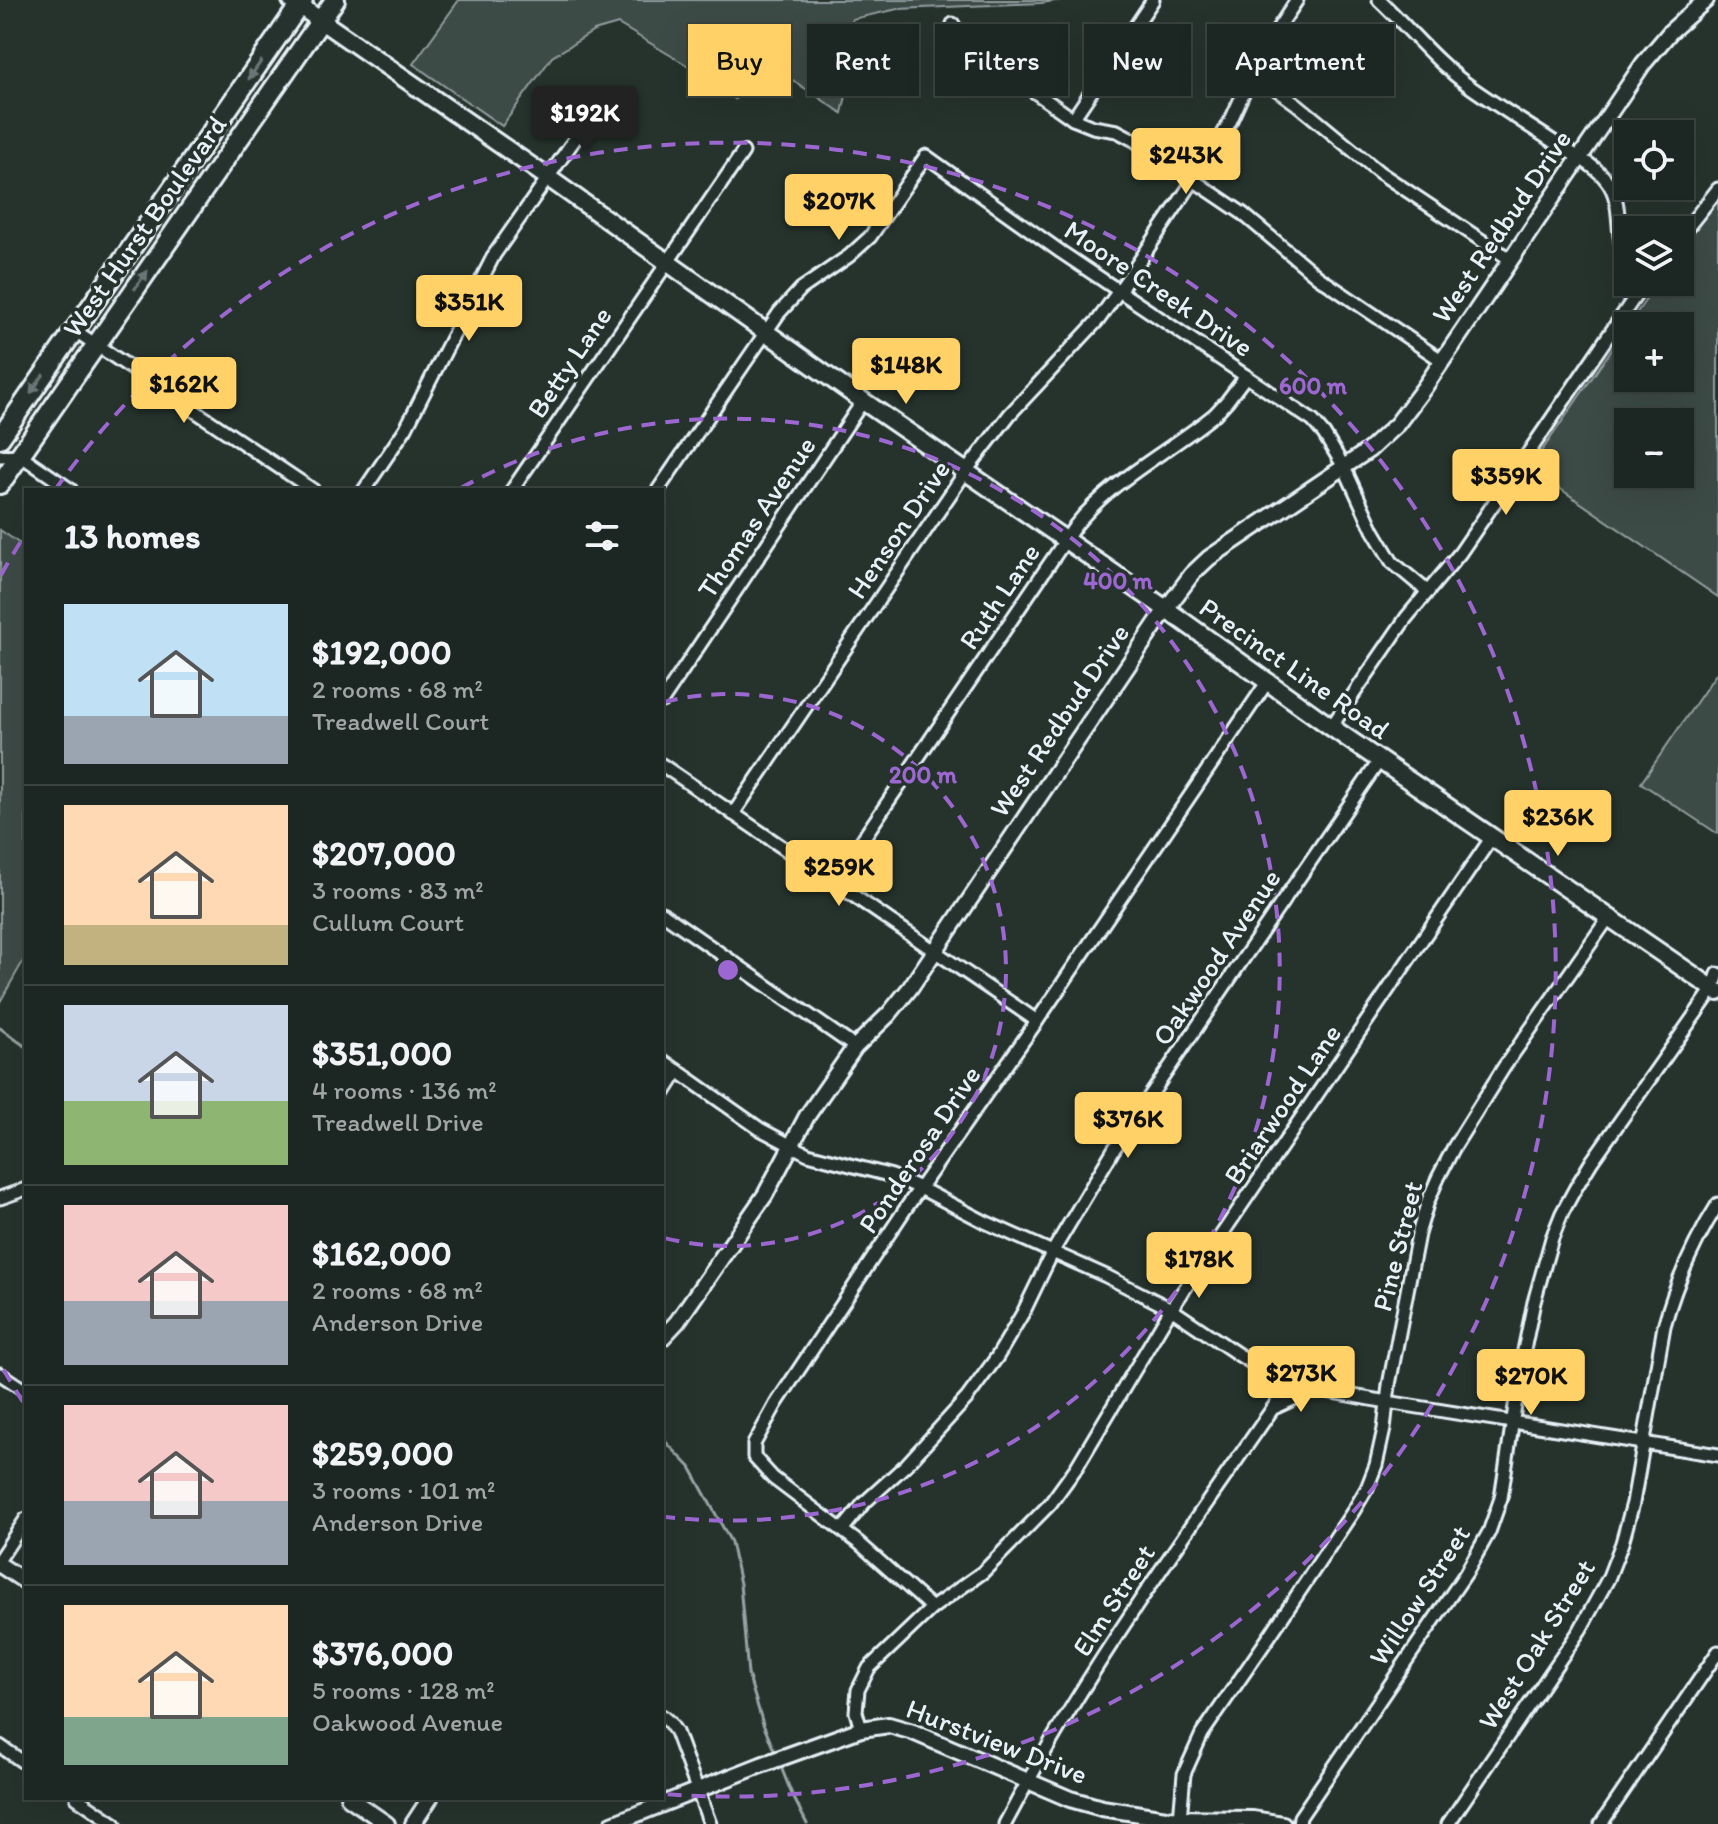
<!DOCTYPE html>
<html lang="en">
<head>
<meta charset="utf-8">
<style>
	body { margin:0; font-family:Itim,sans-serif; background:#29322f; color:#f1f3f6; height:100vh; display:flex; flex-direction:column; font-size:30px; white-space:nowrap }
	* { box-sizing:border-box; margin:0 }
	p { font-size:26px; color:#a0a5a5 }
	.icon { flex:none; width:44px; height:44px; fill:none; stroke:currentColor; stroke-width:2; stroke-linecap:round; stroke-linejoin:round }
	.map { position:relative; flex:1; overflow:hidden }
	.panel { position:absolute; left:24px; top:488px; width:640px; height:1312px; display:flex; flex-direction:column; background:#1c2622; border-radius:0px; box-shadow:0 8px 32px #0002,0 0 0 2px #3a4340 }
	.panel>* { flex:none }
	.banner { position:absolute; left:688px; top:24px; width:760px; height:72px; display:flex; gap:16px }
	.controls { position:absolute; left:1614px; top:120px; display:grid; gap:16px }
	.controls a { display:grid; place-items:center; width:80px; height:80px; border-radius:0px; background:#1c2622; box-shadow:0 8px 32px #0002,0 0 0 2px #3a4340; font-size:40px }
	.price { position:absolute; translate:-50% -68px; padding:0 18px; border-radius:8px; background:#ffd166; color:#111; font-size:26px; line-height:52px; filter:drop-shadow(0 2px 4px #0008) }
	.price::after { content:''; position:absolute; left:50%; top:48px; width:24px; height:18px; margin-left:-12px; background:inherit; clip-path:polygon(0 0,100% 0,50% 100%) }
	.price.on { background:#222; color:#fff }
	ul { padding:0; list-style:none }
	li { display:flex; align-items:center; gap:24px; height:200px; padding:0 40px }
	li+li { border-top:2px solid #3a4340 }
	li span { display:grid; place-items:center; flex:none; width:224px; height:160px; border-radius:0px; color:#555 }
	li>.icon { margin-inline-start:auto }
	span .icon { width:96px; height:96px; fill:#fffc; stroke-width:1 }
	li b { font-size:34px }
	h2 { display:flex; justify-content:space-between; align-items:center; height:96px; padding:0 40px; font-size:34px }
	.tag { padding:0 28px; border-radius:0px; background:#1c2622; box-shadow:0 8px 32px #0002,0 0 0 2px #3a4340; font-size:28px; line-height:72px }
	.tag.on { background:#ffd166; color:#111 }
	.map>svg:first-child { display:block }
</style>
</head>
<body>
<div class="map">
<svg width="1718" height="1824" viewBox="0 0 1718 1824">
	<rect width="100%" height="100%" fill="#26332d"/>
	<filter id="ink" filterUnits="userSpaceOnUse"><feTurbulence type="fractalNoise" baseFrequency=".0125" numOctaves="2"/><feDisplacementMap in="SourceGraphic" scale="16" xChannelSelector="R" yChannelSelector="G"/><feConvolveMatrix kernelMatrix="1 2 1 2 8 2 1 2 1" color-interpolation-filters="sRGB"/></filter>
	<g filter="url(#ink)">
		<g fill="#3e4b47" stroke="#939ea0" stroke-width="2" fill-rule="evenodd">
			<path d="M459 0H1062L1041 3 898 9 852 19 854 61 842 113 764 61 735 99 695 70 618 24 594 31 552 57 502 126 413 64Z"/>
			<path d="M1718 194V597L1530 468 1658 282H1680V249ZM1628 326H1680V378H1628ZM1628 422H1680V474H1628Z"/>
			<path d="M0 530 26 548V956L0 1002Z"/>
			<path d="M1718 671V834L1641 783Z"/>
		</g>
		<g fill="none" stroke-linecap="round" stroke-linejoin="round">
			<g stroke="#98a3a5" stroke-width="3">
				<path d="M0 1028 26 1047"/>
				<path d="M662 1438 690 1467 731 1542 740 1584 748 1674 763 1724 776 1755"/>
				<path d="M779 1762 791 1792 807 1824"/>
			</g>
			<defs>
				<g id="minor">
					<path d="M1379 0C1410 29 1436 63 1472 88 1502 109 1533 128 1563 148 1578 157 1597 167 1607 181 1625 205 1613 236 1628 262"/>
					<path d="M953 24 961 40 1073 119 1093 127 1117 131 1134 140 1242 213 1318 277 1441 360"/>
					<path d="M1253 72 1298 105 1379 172 1511 260"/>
					<path d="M1073 119 1153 0"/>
					<path d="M1680 237 1718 189"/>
					<path d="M74 330 313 490"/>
					<path d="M0 456 20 455 71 490"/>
					<path d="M364 490 406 428 494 255 586 123 591 119 611 113"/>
					<path d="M512 490 743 152"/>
					<path d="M658 490 779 313 801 289 849 256 870 237 926 156 1061 252 1313 421 1324 434 1344 467 1373 530 1392 562 1428 592"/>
					<path d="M662 701 863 401"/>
					<path d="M1331 727 1406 618 1460 553 1645 282"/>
					<path d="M662 765 1037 1021"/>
					<path d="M733 814 966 471 1010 414 1099 319 1128 278 1212 153 1231 120 1253 72 1269 42 1297 0"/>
					<path d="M833 883 1075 526C1112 479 1169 452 1215 414L1227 401 1246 376"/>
					<path d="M662 913 855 1047"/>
					<path d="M662 1060 760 1129 792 1146 808 1154 892 1176 920 1188 985 1222 1106 1276 1171 1309 1239 1355 1277 1378 1315 1389 1387 1402 1718 1455"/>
					<path d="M662 1096 678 1071"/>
					<path d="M0 1198 26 1189"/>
					<path d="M0 1374 26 1391"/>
					<path d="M1276 1407 1315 1389"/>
					<path d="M842 1530 864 1503 907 1464 967 1398 997 1357 1024 1311 1053 1251 1114 1149 1239 965 1380 760"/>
					<path d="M0 1558 26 1519"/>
					<path d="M932 1608 859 1543 773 1478 754 1457V1444L776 1404 906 1208 1037 1021 1268 681"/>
					<path d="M662 1716 669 1722 676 1732 710 1824"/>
					<path d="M861 1729 856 1712 858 1690 869 1668 932 1608 983 1572 1050 1504 1076 1468 1171 1309 1492 837"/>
					<path d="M0 1746 26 1764"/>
					<path d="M77 1798 115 1824"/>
					<path d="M1180 1819 1184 1774 1202 1734 1271 1634 1354 1510 1367 1488 1376 1465 1384 1429 1389 1385 1418 1234 1428 1201 1438 1178 1454 1147 1504 1067 1609 917"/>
					<path d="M1005 1824C1086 1669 1191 1527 1291 1382"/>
					<path d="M1299 1824 1300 1817 1466 1573 1489 1532 1501 1498 1522 1360 1534 1302 1552 1238 1562 1213 1575 1189 1592 1161 1713 989 1718 974"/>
					<path d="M1448 1824 1580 1630 1608 1579 1622 1543 1633 1503 1664 1326C1676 1282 1694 1242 1718 1204"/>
					<path d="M1601 1824 1718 1652"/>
				</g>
				<g id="tertiary">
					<path d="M662 1338 677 1322 765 1195 807 1116 843 1064 855 1047 889 1014 910 988 1166 609 1192 574 1209 558 1369 450 1397 424 1424 388 1643 64 1671 31 1706 0"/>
					<path d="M0 1565 26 1582"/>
					<path d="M349 1798 387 1824"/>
					<path d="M413 1824 430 1798"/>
					<path d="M612 1824 761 1765 861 1729 889 1725 913 1732 1070 1799 1102 1808 1166 1818 1253 1819 1283 1824"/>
				</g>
				<path id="secondary" d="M291 0 547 177 863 401 1166 609 1331 727 1718 992"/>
				<g id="primary">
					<path d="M0 438 303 0"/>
					<path d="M0 484 335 0"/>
				</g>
			</defs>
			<use href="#minor" stroke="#e8f1f8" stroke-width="17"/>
			<use href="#tertiary" stroke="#e8f1f8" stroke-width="20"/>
			<use href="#secondary" stroke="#e8f1f8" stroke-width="22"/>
			<use href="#primary" stroke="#e8f1f8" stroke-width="24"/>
			<use href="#minor" stroke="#26332d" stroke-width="11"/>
			<use href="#tertiary" stroke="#26332d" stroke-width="14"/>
			<use href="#secondary" stroke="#26332d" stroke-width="16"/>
			<use href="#primary" stroke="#26332d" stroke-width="18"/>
		</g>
		<defs><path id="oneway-solid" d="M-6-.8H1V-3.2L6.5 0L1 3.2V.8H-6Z" transform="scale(2)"/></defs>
		<g fill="#6a7674">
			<use href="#oneway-solid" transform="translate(255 70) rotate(125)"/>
			<use href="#oneway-solid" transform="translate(141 280) rotate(-55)"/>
			<use href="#oneway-solid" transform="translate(37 384) rotate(125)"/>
		</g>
	</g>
	<g fill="none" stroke="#9c67d0" stroke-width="4" stroke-dasharray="14 10">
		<path d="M664 702A276 276 0 1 1 664 1238"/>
		<path d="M461 488A551 551 0 1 1 666 1517"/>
		<path d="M23 1402A827 827 0 0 1 1 1365M1 575A827 827 0 0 1 23 538M55 490A827 827 0 1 1 663 1794"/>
	</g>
	<g text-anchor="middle" stroke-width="7" stroke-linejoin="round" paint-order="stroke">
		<g font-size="28" fill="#e8f1f8" stroke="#26332d">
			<text transform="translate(144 226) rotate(-55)" y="10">West Hurst Boulevard</text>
			<text transform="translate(1501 226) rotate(-56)" y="10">West Redbud Drive</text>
			<text transform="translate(1159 288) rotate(34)" y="10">Moore Creek Drive</text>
			<text transform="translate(569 362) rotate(-56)" y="10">Betty Lane</text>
			<text transform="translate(756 517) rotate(-56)" y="10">Thomas Avenue</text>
			<text transform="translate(898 529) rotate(-56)" y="10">Henson Drive</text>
			<text transform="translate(999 596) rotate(-56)" y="10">Ruth Lane</text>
			<text transform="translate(1295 668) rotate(35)" y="10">Precinct Line Road</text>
			<text transform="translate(1059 720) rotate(-56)" y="10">West Redbud Drive</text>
			<text transform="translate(1216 957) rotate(-56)" y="10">Oakwood Avenue</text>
			<text transform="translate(1282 1104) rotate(-56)" y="10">Briarwood Lane</text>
			<text transform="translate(919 1149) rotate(-56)" y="10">Ponderosa Drive</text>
			<text transform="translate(1397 1246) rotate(-76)" y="10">Pine Street</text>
			<text transform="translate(1419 1595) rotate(-57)" y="10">Willow Street</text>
			<text transform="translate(1113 1600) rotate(-57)" y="10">Elm Street</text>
			<text transform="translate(1536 1644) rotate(-58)" y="10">West Oak Street</text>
			<text transform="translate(997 1741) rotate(21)" y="10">Hurstview Drive</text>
		</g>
	</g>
	<circle cx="728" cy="970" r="12" fill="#9c67d0" stroke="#26332d" stroke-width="4"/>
	<g font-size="24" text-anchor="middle" font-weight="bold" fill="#9c67d0" stroke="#26332d" stroke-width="7" stroke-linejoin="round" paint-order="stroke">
		<text x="1313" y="394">600 m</text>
		<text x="1118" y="589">400 m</text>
		<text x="923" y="783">200 m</text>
	</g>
</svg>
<div class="controls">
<a><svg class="icon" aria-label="locate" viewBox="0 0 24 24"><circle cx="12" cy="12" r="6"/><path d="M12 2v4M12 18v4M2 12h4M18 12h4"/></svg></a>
<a><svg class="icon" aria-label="layers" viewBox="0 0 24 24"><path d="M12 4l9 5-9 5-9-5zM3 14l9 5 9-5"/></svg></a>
<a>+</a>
<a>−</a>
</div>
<b class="price on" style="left:585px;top:154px">$192K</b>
<b class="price" style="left:1186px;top:196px">$243K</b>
<b class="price" style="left:839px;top:242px">$207K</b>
<b class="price" style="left:469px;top:343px">$351K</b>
<b class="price" style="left:906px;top:406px">$148K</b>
<b class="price" style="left:184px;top:425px">$162K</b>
<b class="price" style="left:1506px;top:517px">$359K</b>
<b class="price" style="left:1558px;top:858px">$236K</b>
<b class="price" style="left:839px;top:908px">$259K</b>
<b class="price" style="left:1128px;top:1160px">$376K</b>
<b class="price" style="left:1199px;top:1300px">$178K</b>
<b class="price" style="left:1301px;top:1414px">$273K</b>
<b class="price" style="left:1531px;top:1417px">$270K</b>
<div class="banner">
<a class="tag on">Buy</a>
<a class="tag">Rent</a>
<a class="tag">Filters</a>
<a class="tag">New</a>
<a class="tag">Apartment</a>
</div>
<section class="panel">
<h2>13 homes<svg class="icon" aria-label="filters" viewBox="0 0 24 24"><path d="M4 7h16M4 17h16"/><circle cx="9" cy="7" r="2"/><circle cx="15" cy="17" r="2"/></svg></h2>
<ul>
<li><span style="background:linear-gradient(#bfe0f5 70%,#9aa5b1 0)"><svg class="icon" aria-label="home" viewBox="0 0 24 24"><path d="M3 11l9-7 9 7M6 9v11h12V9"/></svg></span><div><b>$192,000</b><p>2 rooms · 68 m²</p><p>Treadwell Court</p></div></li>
<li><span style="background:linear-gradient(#ffd9b3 75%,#c2b280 0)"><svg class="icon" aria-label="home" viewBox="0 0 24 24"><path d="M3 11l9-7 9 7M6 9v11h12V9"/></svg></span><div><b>$207,000</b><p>3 rooms · 83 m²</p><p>Cullum Court</p></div></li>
<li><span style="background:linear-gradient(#c9d6e8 60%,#8fb573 0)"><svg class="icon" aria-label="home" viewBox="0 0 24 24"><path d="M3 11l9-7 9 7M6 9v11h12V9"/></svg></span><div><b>$351,000</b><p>4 rooms · 136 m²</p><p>Treadwell Drive</p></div></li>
<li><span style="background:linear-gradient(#f6c9c9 60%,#9aa5b1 0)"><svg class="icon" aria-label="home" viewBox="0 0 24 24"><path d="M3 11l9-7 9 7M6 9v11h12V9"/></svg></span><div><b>$162,000</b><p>2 rooms · 68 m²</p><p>Anderson Drive</p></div></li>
<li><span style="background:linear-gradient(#f6c9c9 60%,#9aa5b1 0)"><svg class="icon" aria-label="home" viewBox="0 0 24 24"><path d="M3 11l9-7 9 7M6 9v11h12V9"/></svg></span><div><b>$259,000</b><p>3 rooms · 101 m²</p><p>Anderson Drive</p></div></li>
<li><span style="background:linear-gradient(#ffd9b3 70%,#7fa58c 0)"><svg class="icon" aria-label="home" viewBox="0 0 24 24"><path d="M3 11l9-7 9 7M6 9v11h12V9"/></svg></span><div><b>$376,000</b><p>5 rooms · 128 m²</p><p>Oakwood Avenue</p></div></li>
</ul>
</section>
</div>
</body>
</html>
